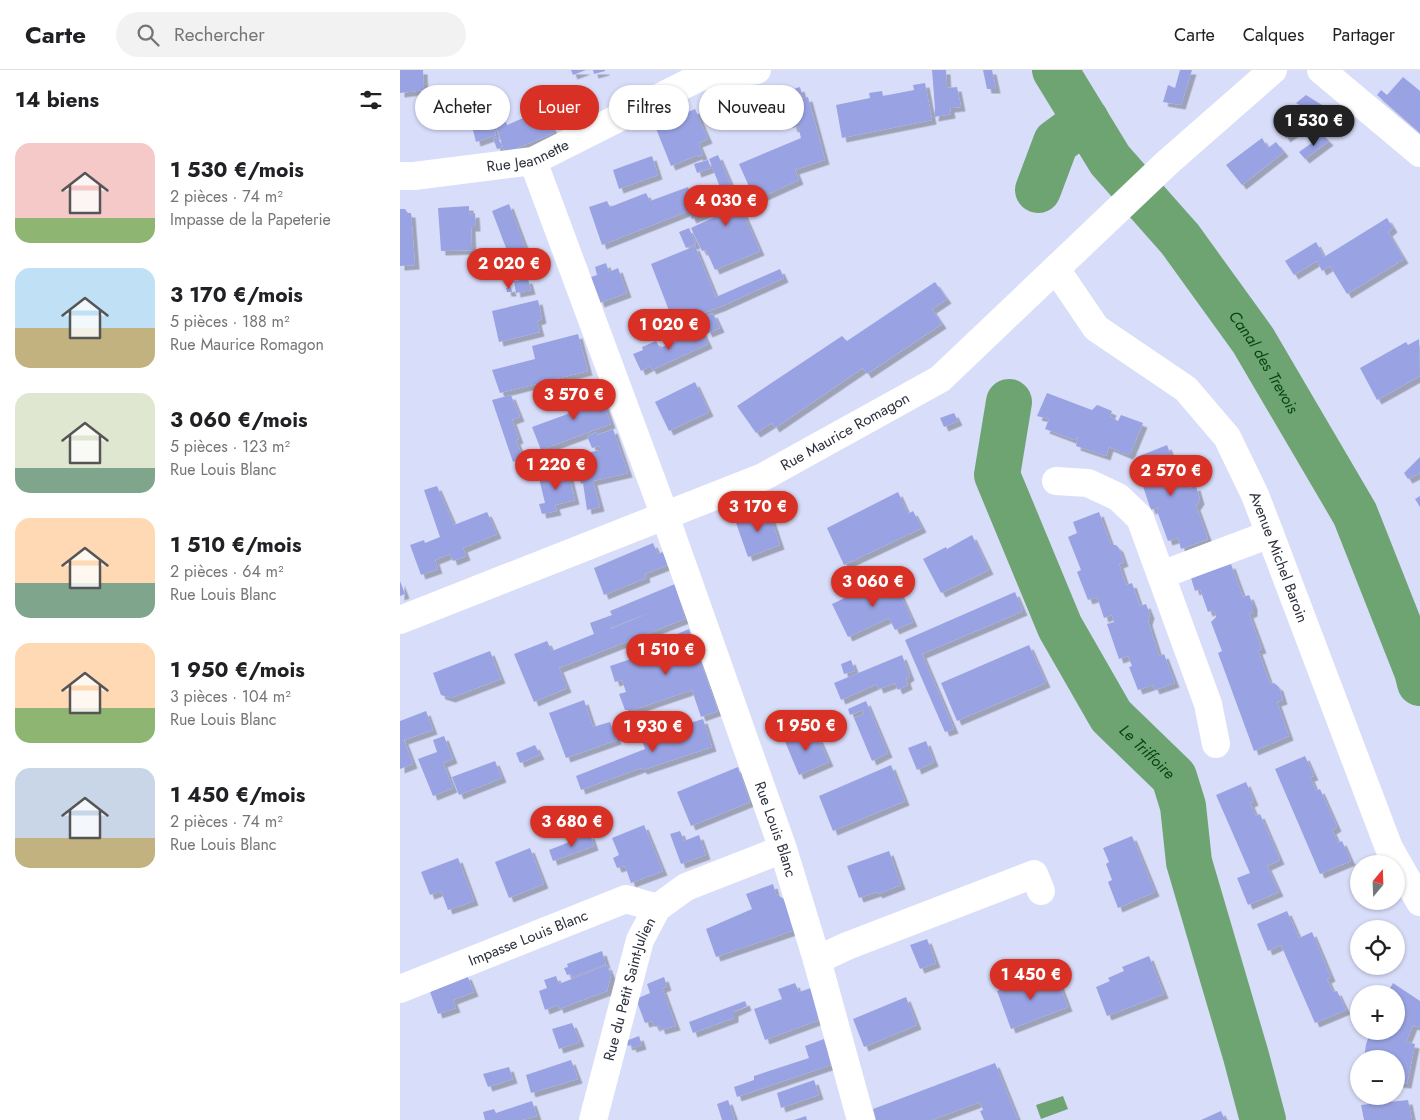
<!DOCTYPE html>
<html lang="fr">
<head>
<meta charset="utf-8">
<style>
	body { margin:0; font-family:Jost,sans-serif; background:#f2f2f2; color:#202124; height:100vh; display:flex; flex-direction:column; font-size:19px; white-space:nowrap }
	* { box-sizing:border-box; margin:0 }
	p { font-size:16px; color:#757577 }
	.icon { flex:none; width:28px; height:28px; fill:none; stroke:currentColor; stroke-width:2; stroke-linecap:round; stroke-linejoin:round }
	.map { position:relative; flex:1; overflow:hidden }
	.side { display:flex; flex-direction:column; background:#fff; width:400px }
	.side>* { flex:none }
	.top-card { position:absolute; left:15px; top:15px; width:475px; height:45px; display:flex; gap:10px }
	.needle { width:32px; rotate:19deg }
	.fabs { position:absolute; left:950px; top:785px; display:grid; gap:10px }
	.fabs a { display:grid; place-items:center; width:55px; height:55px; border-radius:50%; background:#fff; box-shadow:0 1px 4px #0004; font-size:25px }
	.price { position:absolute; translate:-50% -42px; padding:0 11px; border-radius:18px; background:#d93025; color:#fff; font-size:16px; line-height:32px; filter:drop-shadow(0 1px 2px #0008) }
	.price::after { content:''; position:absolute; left:50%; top:30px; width:15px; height:11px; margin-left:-8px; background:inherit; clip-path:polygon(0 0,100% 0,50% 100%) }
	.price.selected { background:#222; color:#fff }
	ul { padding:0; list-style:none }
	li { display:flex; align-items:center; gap:15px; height:125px; padding:0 15px }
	li span { display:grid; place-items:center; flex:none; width:140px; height:100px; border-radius:15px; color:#555 }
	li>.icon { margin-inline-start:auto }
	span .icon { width:60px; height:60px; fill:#fffc; stroke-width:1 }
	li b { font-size:21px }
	h2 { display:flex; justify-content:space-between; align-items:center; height:60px; padding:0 15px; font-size:21px }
	.chip { padding:0 18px; border-radius:22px; background:#fff; box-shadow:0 1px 4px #0004; font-size:18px; line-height:45px }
	.chip.selected { background:#d93025; color:#fff }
	header { display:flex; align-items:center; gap:30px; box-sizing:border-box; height:70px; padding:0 25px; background:#fff; border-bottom:1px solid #e0e0e0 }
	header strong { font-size:24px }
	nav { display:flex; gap:28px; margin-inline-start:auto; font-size:18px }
	.search { width:350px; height:45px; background:#f2f2f2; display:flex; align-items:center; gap:12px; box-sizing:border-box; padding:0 18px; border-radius:28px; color:#757577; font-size:19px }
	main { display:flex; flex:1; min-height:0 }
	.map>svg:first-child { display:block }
</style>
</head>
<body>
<header>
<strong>Carte</strong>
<div class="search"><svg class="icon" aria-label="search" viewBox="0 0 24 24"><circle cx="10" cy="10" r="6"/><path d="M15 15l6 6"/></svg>Rechercher</div>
<nav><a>Carte</a><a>Calques</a><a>Partager</a></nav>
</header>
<main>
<section class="side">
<h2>14 biens<svg class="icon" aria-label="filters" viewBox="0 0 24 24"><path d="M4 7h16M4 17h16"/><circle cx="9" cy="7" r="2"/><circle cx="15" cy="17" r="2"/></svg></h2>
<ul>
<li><span style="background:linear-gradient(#f6c9c9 75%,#8fb573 0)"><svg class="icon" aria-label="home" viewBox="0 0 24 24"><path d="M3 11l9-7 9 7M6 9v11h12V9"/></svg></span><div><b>1 530 €/mois</b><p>2 pièces · 74 m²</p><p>Impasse de la Papeterie</p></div></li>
<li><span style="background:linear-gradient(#bfe0f5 60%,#c2b280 0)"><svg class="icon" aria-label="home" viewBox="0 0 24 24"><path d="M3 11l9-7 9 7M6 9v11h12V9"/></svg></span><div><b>3 170 €/mois</b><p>5 pièces · 188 m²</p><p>Rue Maurice Romagon</p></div></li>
<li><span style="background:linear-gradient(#dfe7d0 75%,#7fa58c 0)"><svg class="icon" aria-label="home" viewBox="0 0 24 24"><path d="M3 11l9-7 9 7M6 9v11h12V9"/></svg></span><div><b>3 060 €/mois</b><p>5 pièces · 123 m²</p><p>Rue Louis Blanc</p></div></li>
<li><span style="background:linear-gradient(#ffd9b3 65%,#7fa58c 0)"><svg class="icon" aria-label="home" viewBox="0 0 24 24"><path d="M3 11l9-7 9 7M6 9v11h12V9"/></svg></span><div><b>1 510 €/mois</b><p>2 pièces · 64 m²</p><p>Rue Louis Blanc</p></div></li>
<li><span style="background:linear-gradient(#ffd9b3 65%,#8fb573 0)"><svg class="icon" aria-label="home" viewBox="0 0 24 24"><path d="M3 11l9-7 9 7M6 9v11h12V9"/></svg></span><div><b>1 950 €/mois</b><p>3 pièces · 104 m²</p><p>Rue Louis Blanc</p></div></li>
<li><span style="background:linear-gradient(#c9d6e8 70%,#c2b280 0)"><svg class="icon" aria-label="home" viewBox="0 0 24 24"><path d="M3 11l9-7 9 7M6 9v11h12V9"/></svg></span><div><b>1 450 €/mois</b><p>2 pièces · 74 m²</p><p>Rue Louis Blanc</p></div></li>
</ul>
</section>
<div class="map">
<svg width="1020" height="1050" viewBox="0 0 1020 1050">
	<defs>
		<filter id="shadow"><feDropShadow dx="4.5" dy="4.5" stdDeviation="0" flood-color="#0004"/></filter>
	</defs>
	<rect width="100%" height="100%" fill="#d8ddfa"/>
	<path fill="#6ea472" d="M663 1026 668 1039 641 1049 636 1035Z"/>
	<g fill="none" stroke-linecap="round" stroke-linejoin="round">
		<g stroke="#6ea472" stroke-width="46">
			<path id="s1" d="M655 0 710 90 780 169 853 270 955 444 1017 601 1020 613"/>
			<path d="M638 120 656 72 686 50"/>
			<path id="s2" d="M609 332 597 405 660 557 711 646 774 707 783 736 789 792 846 986 863 1050"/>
		</g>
	</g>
	<g fill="#99a3e3" fill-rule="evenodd" filter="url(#shadow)">
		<path d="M0 0H23L24 20 0 23Z"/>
		<path d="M171 0H186L173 5Z"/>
		<path d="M193 0H205V1L194 4Z"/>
		<path d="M532 0H546L547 18 557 17 561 37 550 38 551 44 534 47 535 38Z"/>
		<path d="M583 0H592L596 19H587Z"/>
		<path d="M780 0H792L781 35 763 32 768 15 775 18Z"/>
		<path d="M1003 7 1020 21V63L977 25 981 20 987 25Z"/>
		<path d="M525 13 532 50 442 68 436 35 470 28 469 23 482 21 483 26 514 20 513 15Z"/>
		<path d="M400 17 403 28 408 27 425 90 395 100 399 110 355 130 339 94 401 68 398 56 393 58 384 22Z"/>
		<path d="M906 25 941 47 934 57 896 33Z"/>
		<path d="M138 34 141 41 144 39 154 63 105 83 96 56 106 52 107 55 130 45 127 38Z"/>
		<path d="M295 39 308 69 298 73 303 85 299 87 298 85 271 96 255 56Z"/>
		<path d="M884 42 897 60 886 68 874 50Z"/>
		<path d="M90 46 96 65 76 72 71 52Z"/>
		<path d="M923 65 929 71 905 89 899 82Z"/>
		<path d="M98 67 102 78 97 79 93 68Z"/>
		<path d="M862 68 868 78 876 72 884 82 842 115 826 95Z"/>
		<path d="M318 85 360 181 315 200 306 180 302 181 291 158 329 140 309 89Z"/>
		<path d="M252 86 258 105 219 119 213 100Z"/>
		<path d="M308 90 311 98 297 103 294 94Z"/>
		<path d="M288 117 297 138 309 133 312 141 292 149 288 141 202 175 189 137 207 131 210 137 246 123 250 131Z"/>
		<path d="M109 134 131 193 119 198 116 190 111 191 92 141Z"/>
		<path d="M69 136V144L75 143 76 157H71L72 180 41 181 38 138Z"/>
		<path d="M0 139H5L8 143H11L15 195 0 196Z"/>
		<path d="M987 148 993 158 988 162 1004 189 947 224 930 196 922 201 917 191 894 205 885 191 916 172 924 187Z"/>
		<path d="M289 158 296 174 286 178 279 162Z"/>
		<path d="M295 176 316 227 380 199 384 208 320 237 284 250 280 240 270 243 251 194Z"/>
		<path d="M206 193 209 202 218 198 227 223 200 233 191 207 197 205 195 197Z"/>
		<path d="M128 209 131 220 116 223 114 211Z"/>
		<path d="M535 212 547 229 532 239 542 254 467 304 463 298 375 358 372 353 356 363 337 336 442 266 447 271Z"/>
		<path d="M111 217 112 222H107L106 218Z"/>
		<path d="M138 230 142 249 137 251 140 262 99 272 92 241Z"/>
		<path d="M313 243 320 258 308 263 301 248Z"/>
		<path d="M301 259 308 274 252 300 250 296 241 301 233 284 243 280 242 277 256 271 260 278Z"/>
		<path d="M178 264 188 301 100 323 92 300 135 289 132 276Z"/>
		<path d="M1019 269 1020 306 977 330 960 298 1006 272 1008 275Z"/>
		<path d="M295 312 309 342 269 361 255 332Z"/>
		<path d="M199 320 211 354 141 380 132 357 173 342 170 334 165 335 164 331 169 329 170 331Z"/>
		<path d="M647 323 692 340 697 335 700 336 712 341 710 346 718 351 721 345 743 353 731 382 728 385 709 377 706 386 676 376 678 367 674 370 645 359 649 349 637 346Z"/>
		<path d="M111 325 120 347 112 350 119 369 116 370 123 388 113 392 92 330Z"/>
		<path d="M554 343 558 351 544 357 540 348Z"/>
		<path d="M213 359 228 403 193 411 200 437 187 440 183 413 181 414 174 386 200 380V376L192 378 187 366 197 362V365Z"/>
		<path d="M767 375 776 399 782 397 789 418 796 416 800 430 796 436 808 469 781 479 778 468 768 471 757 441 759 437 751 440 734 390 737 387Z"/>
		<path d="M1020 387V403L1008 409 1004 403Z"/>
		<path d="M168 401 175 430 155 435 157 441 142 444 139 434 145 433 139 408Z"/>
		<path d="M37 416 54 455 87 442 97 464 63 478 66 486 53 491 50 484 35 490 38 499 21 505 10 475 24 470 25 473 40 467 24 420Z"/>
		<path d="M498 422 508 444 513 441 522 458 444 495 427 458Z"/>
		<path d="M1020 426V437L1015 429Z"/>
		<path d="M368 439 380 475 348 487 335 450Z"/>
		<path d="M699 442 711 475H716L719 478 724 492 719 494 726 515 732 513 740 536 746 534 750 544 748 551 759 586 764 584 775 613 755 620 753 615 738 620 729 597 732 596 728 586 719 589 707 554 714 552 712 545 704 548 697 527 688 530 677 502 681 500 668 467 677 463 673 452Z"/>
		<path d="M572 465 589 500 541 523 523 489 546 477 547 479Z"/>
		<path d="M253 473 258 484 263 482 268 495 245 504 246 508 204 525 194 498Z"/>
		<path d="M831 494 843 527 849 525 853 535V542L849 544 862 579 858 580 870 614 874 613 879 617 883 630 877 632 889 666 854 681 818 583 822 581 811 552 816 547 814 540 808 542 800 519 795 521 791 508Z"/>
		<path d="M492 506 513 552 495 560 489 548 448 567 432 534Z"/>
		<path d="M0 511 5 524 0 526Z"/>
		<path d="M275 514 285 549 159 598 167 618 134 632 114 584 147 571 152 581 194 564 190 553 212 545 210 541ZM254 541 211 559 210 558Z"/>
		<path d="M615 522 623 541 522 584 554 659 545 662 505 570Z"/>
		<path d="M289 559 318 641 301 647 292 620 233 640H225L219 624 226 622 222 610 215 612 210 596 231 589 232 592 236 590V588L264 578 261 571Z"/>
		<path d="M629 575 646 613 557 651 541 613Z"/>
		<path d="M90 581 101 609 51 628 41 625 33 603Z"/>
		<path d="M502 585 510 606 506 609 508 615 498 620 495 613 479 619 477 614 441 630 434 613Z"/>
		<path d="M451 590 455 601 444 604 441 594Z"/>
		<path d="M184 630 193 657 210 652 217 670 166 688 149 643Z"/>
		<path d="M466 631 488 683 472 691 454 648 464 644 463 640 450 645 448 639Z"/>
		<path d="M26 641 33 660 4 670 13 694 0 699V651Z"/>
		<path d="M303 649 312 677 243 700 241 698 181 720 176 706 245 679 241 668Z"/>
		<path d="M409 659 414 669 418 667 429 692 399 705 384 669Z"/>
		<path d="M44 666 53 689 43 693 53 718 33 726 18 689 37 682 33 670Z"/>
		<path d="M526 671 534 692 517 700 508 678Z"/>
		<path d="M135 675 140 685 120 693 116 683Z"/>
		<path d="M905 686 914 706 910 707 916 721 920 719 937 757 932 760 938 773 942 771 951 791 920 804 875 699Z"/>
		<path d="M95 691 102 708 59 725 52 707Z"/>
		<path d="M491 695 505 731 433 761 419 726Z"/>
		<path d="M338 697 350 732 291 756 277 722Z"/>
		<path d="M846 712 854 731 850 733 856 746 860 744 880 790 867 796 879 822 848 835 837 808 850 803 816 725Z"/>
		<path d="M244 755 263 801 231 813 225 796 217 798 213 788 219 785 212 768Z"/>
		<path d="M280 761 284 771 299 765 306 785 281 794 270 764Z"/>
		<path d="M190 764 194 776 153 791 149 780Z"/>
		<path d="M732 766 755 822 718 838 708 812 712 810 706 794 709 792 703 778Z"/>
		<path d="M130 778 144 814 109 828 95 792Z"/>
		<path d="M489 781 501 815 478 824 477 822 459 828 447 796Z"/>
		<path d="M58 788 74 831 48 840 41 821 30 825 21 802Z"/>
		<path d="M373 814 376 824 384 829 395 860 316 887 306 859 352 839 346 824Z"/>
		<path d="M887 841 899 868 912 862 931 907 927 909 933 922 937 921 946 940 915 953 881 875 868 881 857 854Z"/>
		<path d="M527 869 536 893 520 899 510 875Z"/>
		<path d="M202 881 206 894 172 907 171 904 167 905 164 898 168 897 167 894Z"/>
		<path d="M749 886 764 924 707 946 696 917 710 911 708 908 724 901 722 897Z"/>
		<path d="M207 895 211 905 207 921 159 939 158 935 145 940 139 921 147 918 144 910 156 906 159 914Z"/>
		<path d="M67 905 74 922 53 930 56 938 38 944 29 919Z"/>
		<path d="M264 907 267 916 262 918 276 956 261 960 259 955 255 957 252 951 245 953 236 929 250 923 247 914Z"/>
		<path d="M657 908 668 937 611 959 597 921 623 911 625 916 641 910 643 913Z"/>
		<path d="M395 913 399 922 411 918 419 950 365 970 354 939 382 929 378 919Z"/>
		<path d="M993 913 1020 931V958L1013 955 1006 972 1015 974 1007 1014 996 1013V989H964L966 974 971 961H996V924H987Z"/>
		<path d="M506 927 517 955 464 977 453 949Z"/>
		<path d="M345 931 347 936 334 942V948L293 963 289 952Z"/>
		<path d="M172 953 180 972 159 979 152 959Z"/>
		<path d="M239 966 242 975 232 978 231 975 228 976 226 971Z"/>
		<path d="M424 969 431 995 337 1027 334 1017 354 1010V1006L409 988 405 976Z"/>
		<path d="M171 990 178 1009 131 1023 126 1005Z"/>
		<path d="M595 993 618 1050H584L580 1041 583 1040 580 1032 532 1050H476L473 1039Z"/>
		<path d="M109 997 113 1009 88 1017 83 1004Z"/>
		<path d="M414 1010 419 1025 381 1038 377 1023Z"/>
		<path d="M328 1030 335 1050H322L317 1034Z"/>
		<path d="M1008 1030 1012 1050H964L961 1035Z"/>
		<path d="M132 1031 137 1046 122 1050H85L83 1042 94 1039 96 1043Z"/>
		<path d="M821 1041 825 1050H801Z"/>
		<path d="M406 1046 407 1050H394Z"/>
	</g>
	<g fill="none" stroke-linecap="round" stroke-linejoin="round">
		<g stroke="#fff" stroke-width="28">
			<path d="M921 0 1020 83"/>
			<path id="s3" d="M133 91 265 446 383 779 417 890 461 1050"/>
			<path id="s4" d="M0 106H14L133 91 300 7 357 0"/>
			<path id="s5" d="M656 199 696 258 786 319 827 367 855 425 870 464 989 778 1020 832"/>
			<path d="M656 411 688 413 718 427 740 448 808 634 816 674"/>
			<path d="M761 505 870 464"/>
			<path id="s6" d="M0 550 363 407 540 309 768 92 873 0"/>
			<path d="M417 890 447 876 634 804 641 821"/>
			<path id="s7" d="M0 919 226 829 257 838"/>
			<path id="s8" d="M193 1050 240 870 257 838 286 817 383 779"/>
		</g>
	</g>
	<g text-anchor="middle" stroke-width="5" stroke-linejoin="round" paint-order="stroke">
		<g font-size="15" fill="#2c2f3c" stroke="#e8ebfa">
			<text dy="5" stroke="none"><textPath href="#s4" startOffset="130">Rue Jeannette</textPath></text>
			<text dy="5" stroke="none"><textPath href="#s6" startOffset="484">Rue Maurice Romagon</textPath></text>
			<text dy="5" stroke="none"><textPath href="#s5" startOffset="374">Avenue Michel Baroin</textPath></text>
			<text dy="5" stroke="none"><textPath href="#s3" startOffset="711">Rue Louis Blanc</textPath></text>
			<text dy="5" stroke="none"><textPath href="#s7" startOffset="138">Impasse Louis Blanc</textPath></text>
			<text dy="5" stroke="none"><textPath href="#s8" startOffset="136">Rue du Petit Saint-Julien</textPath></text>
		</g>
		<g font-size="16" font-style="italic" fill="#074514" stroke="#e8ebfa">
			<text dy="6" stroke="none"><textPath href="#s1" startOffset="360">Canal des Trevois</textPath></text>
			<text dy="6" stroke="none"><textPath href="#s2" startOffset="392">Le Triffoire</textPath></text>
		</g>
	</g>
</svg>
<div class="fabs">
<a><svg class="needle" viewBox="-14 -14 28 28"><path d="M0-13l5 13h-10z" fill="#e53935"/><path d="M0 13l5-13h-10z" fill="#757577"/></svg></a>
<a><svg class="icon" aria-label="locate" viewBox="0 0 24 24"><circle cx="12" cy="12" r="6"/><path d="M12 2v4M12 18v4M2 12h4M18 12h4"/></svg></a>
<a>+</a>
<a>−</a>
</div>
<b class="price selected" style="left:914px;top:77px">1 530 €</b>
<b class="price" style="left:326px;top:157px">4 030 €</b>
<b class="price" style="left:109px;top:220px">2 020 €</b>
<b class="price" style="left:269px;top:281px">1 020 €</b>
<b class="price" style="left:174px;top:351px">3 570 €</b>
<b class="price" style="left:156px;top:421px">1 220 €</b>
<b class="price" style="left:771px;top:427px">2 570 €</b>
<b class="price" style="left:358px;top:463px">3 170 €</b>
<b class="price" style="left:473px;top:538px">3 060 €</b>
<b class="price" style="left:266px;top:606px">1 510 €</b>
<b class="price" style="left:406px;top:682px">1 950 €</b>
<b class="price" style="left:253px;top:683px">1 930 €</b>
<b class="price" style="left:172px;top:778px">3 680 €</b>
<b class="price" style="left:631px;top:931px">1 450 €</b>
<div class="top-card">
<a class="chip">Acheter</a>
<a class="chip selected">Louer</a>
<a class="chip">Filtres</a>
<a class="chip">Nouveau</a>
</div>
</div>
</main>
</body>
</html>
